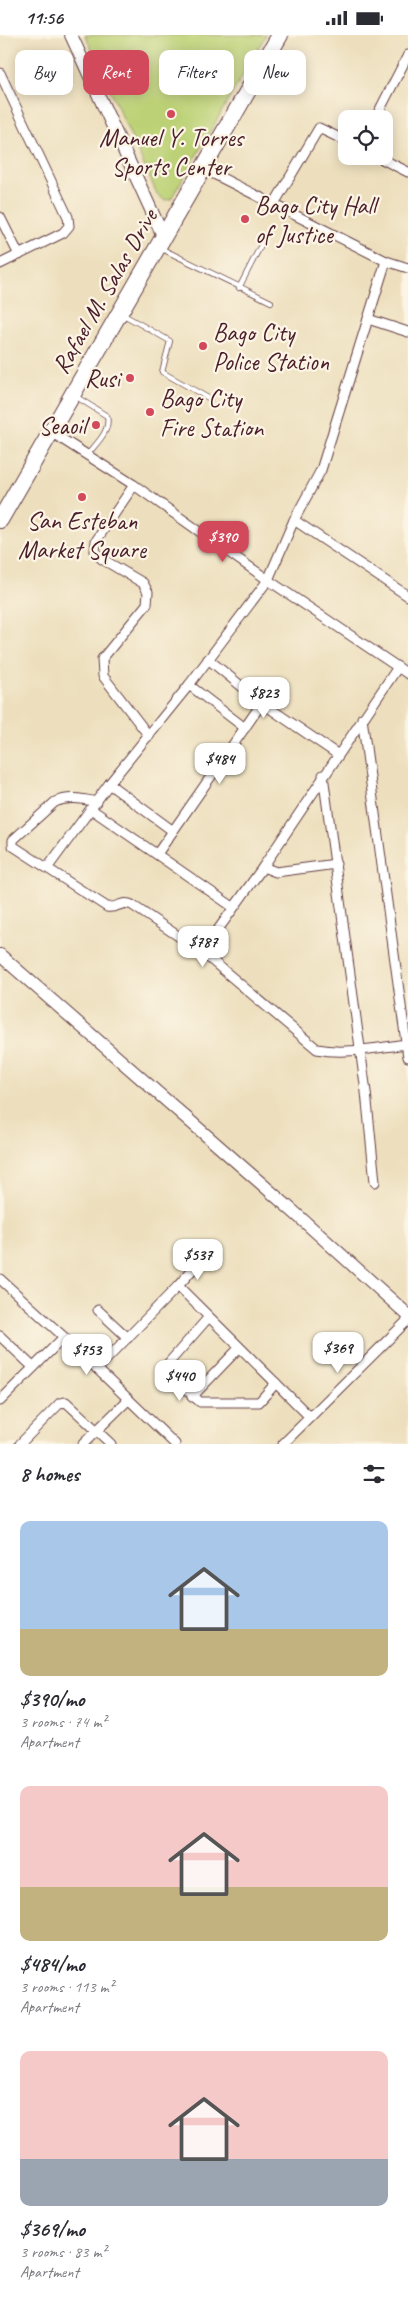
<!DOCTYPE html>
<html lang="en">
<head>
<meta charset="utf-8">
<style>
	body { margin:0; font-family:Caveat,sans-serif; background:#f7f7f7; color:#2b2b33; height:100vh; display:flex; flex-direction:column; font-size:19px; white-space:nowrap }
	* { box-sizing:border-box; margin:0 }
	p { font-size:16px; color:#7c7c81 }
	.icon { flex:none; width:28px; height:28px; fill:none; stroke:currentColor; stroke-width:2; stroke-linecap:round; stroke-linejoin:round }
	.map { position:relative; height:1409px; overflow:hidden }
	.drawer { display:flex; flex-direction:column; background:#fff; flex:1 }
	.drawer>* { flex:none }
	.guide { position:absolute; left:15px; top:15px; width:379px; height:45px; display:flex; gap:10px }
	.controls { position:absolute; left:338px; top:75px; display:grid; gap:10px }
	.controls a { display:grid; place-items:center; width:55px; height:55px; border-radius:10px; background:#fff; box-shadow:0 2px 12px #0003; font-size:25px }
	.price { position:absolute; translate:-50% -42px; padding:0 11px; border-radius:10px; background:#fff; color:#222; font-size:16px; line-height:32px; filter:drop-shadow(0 1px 2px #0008) }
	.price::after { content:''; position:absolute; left:50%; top:30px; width:15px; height:11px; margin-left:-8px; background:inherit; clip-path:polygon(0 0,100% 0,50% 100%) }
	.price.on { background:#d1495b; color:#fff }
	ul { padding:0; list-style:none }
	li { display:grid; align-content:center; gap:10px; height:265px; padding:0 20px }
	li span { display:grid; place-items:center; height:155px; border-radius:10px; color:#555 }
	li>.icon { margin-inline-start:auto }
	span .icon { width:90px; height:90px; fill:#fffc; stroke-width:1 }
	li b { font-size:21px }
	h2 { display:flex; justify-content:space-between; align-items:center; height:60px; padding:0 20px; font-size:21px }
	.chip { padding:0 18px; border-radius:10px; background:#fff; box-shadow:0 2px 12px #0003; font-size:18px; line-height:45px }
	.chip.on { background:#d1495b; color:#fff }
	.status { display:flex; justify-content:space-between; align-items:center; height:35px; padding:0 25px; background:#fff; direction:ltr }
	.status svg { height:14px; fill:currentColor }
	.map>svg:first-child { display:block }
</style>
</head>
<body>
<div class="status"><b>11:56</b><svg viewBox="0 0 49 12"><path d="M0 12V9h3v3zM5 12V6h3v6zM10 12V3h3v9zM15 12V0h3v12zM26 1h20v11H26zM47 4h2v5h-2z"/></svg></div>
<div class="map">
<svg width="408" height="1409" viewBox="0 0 408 1409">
	<rect width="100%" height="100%" fill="#fcf5e5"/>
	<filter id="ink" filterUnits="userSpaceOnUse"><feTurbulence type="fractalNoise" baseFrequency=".02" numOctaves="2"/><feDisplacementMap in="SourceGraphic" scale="10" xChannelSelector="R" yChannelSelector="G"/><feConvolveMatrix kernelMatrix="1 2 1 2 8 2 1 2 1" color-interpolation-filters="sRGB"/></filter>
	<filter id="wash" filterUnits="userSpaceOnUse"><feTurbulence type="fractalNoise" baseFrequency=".0096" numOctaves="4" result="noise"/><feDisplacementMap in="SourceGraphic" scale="20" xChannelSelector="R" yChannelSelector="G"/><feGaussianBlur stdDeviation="1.12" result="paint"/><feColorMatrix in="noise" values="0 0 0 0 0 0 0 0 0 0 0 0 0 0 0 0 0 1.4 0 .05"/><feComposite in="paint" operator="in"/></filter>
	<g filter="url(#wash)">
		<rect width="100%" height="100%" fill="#eddfbd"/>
		<path fill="#bcd175" stroke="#837850" d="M85 0H266L171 164 164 165 157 159Z"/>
	</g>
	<g filter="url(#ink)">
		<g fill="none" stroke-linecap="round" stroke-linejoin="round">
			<defs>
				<g id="lane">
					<path d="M160 213 271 267"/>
					<path d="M239 253 263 206"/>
					<path d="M122 279 170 306 162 337 210 364"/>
					<path d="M75 361 107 381C111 396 96 409 87 420"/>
				</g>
				<g id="street">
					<path d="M0 38 68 182 69 191 63 198 0 229"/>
					<path d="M375 84 408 20"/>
					<path d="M376 121 408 137"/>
					<path d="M204 134 386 226 408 233"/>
					<path d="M274 169 319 93 346 106"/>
					<path d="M0 182 19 220"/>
					<path d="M368 284 408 297"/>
					<path d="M51 397 134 450 268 545 408 639"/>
					<path d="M134 450 96 506 95 517 102 524 143 548 148 557 147 569 102 624 103 641 149 701"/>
					<path d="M294 485 408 561"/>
					<path d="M208 624 262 668 337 719"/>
					<path d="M189 650 245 693"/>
					<path d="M362 683 408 1022"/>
					<path d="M323 740 366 1057 375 1147"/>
					<path d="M109 749 173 796"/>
					<path d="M97 767C82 764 69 761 55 767L13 805V811L107 872C117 874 122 865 132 870L202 917 317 1014C346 1020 379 1012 408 1009"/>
					<path d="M91 774 233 872"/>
					<path d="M157 819 262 668"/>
					<path d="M48 832 109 749 189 650 268 545 294 485 321 435 386 226"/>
					<path d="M263 832 276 837 336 829"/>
					<path d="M202 917 263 832 398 632"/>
					<path d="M0 1244 64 1302"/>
					<path d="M178 1251 200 1226"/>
					<path d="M98 1275 128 1303"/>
					<path d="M208 1283 166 1331V1336L200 1367H259L276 1348"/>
					<path d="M0 1301 33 1332"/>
					<path d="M97 1334 178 1251 310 1382"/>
					<path d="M192 1362 239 1313"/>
					<path d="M0 1366 64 1302 175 1409"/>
					<path d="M20 1409 60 1368 66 1367 111 1409"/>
					<path d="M83 1409 128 1365"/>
					<path d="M283 1409 408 1285"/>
				</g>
				<g id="secondary">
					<path d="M71 0 164 203"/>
					<path d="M0 920 295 1178 408 1280"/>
				</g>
				<path id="highway" d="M0 485 280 0"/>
			</defs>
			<use href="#lane" stroke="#623c41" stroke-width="6"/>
			<use href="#street" stroke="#623c41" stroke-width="11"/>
			<use href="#secondary" stroke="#623c41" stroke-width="14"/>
			<use href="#highway" stroke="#623c41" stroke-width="18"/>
			<use href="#lane" stroke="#fff" stroke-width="4.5"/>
			<use href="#street" stroke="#fff" stroke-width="9"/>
			<use href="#secondary" stroke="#fff" stroke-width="12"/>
			<use href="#highway" stroke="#fff" stroke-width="16"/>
		</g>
	</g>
	<g fill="#d1495b" stroke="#fcf5e5" stroke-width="2">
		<circle cx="171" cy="79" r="5"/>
		<circle cx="245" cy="184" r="5"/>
		<circle cx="203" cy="311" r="5"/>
		<circle cx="130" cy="343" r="5"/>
		<circle cx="150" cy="377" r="5"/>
		<circle cx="96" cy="390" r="5"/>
		<circle cx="82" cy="462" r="5"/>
	</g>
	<g text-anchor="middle" stroke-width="4.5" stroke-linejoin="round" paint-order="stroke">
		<g font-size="25" fill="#4a1f2b" stroke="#fcf5e5" text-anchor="start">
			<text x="171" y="111" text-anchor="middle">Manuel Y. Torres<tspan x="171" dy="29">Sports Center</tspan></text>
			<text x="255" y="179">Bago City Hall<tspan x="255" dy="29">of Justice</tspan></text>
			<text x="213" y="306">Bago City<tspan x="213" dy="29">Police Station</tspan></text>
			<text x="120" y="352" text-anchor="end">Rusi</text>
			<text x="160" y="372">Bago City<tspan x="160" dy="29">Fire Station</tspan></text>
			<text x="86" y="399" text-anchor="end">Seaoil</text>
			<text x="82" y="494" text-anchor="middle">San Esteban<tspan x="82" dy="29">Market Square</tspan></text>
		</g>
		<g font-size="25" fill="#4a1f2b" stroke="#fcf5e5">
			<text transform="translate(104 256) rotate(-60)" y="9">Rafael M. Salas Drive</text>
		</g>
	</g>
</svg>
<div class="controls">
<a><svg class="icon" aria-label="locate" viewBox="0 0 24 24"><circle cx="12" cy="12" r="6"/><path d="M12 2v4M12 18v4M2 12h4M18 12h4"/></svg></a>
</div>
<b class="price on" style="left:223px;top:528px">$390</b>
<b class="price" style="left:264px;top:684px">$823</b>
<b class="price" style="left:220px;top:750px">$484</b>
<b class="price" style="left:203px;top:933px">$787</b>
<b class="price" style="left:198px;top:1246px">$537</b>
<b class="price" style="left:338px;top:1339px">$369</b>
<b class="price" style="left:87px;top:1341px">$753</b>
<b class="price" style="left:180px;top:1367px">$440</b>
<div class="guide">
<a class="chip">Buy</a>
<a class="chip on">Rent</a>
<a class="chip">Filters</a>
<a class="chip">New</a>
</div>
</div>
<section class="drawer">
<h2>8 homes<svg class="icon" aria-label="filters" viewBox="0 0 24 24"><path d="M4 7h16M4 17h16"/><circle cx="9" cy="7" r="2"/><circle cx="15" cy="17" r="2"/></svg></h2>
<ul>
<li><span style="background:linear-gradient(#a9c7e8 70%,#c2b280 0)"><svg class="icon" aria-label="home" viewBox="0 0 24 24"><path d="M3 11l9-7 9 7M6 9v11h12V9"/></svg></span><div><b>$390/mo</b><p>3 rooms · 74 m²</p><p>Apartment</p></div></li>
<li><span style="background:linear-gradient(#f6c9c9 65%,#c2b280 0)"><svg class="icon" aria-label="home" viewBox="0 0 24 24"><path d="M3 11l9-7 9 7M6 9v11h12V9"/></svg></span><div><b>$484/mo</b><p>3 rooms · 113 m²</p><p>Apartment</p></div></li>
<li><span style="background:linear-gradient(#f6c9c9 70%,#9aa5b1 0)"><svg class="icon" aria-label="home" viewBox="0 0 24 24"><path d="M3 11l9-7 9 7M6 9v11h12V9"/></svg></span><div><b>$369/mo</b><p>3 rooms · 83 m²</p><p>Apartment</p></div></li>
</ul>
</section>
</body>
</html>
